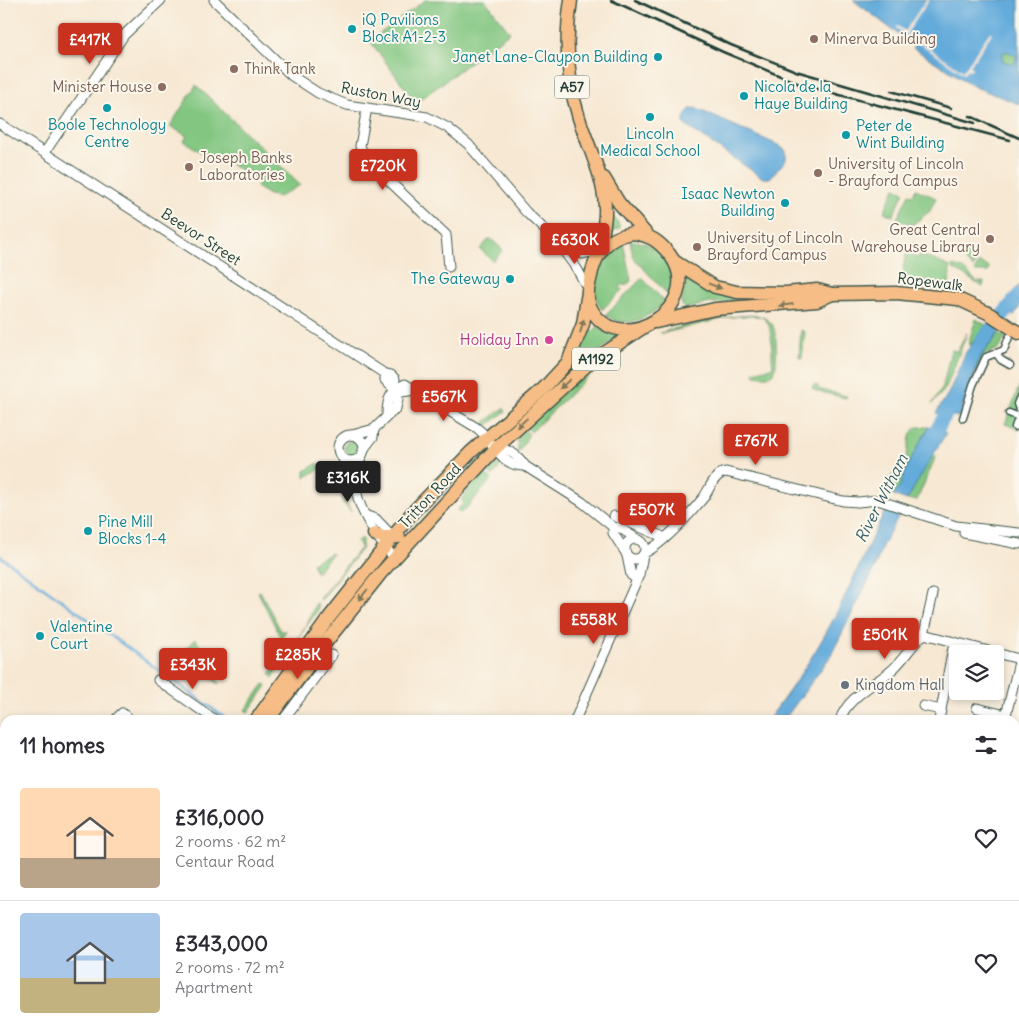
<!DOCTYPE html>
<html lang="en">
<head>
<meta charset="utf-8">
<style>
	body { margin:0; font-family:Delius,sans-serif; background:#f2f2f3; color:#2b2b33; height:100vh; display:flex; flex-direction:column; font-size:19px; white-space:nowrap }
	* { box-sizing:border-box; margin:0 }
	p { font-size:16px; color:#7c7c81 }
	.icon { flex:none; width:28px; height:28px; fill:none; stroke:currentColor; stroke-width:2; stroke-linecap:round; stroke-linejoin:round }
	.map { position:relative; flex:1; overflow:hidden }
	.sheet { position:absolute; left:0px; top:715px; width:1020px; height:320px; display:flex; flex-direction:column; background:#fff; border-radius:15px 15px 0 0; box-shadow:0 2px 8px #0003 }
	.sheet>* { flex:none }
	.buttons { position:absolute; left:949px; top:645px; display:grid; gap:10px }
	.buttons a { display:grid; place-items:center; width:55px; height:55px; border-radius:5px; background:#fff; box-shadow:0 2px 8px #0003; font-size:25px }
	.price { position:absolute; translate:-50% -42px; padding:0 11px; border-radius:5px; background:#c8321e; color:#fff; font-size:16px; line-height:32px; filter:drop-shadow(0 1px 2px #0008) }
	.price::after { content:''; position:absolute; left:50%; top:30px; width:15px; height:11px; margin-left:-8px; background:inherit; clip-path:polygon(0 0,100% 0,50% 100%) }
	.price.active { background:#222; color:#fff }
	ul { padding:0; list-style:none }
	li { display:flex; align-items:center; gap:15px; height:125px; padding:0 20px }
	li+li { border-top:1px solid #e1e1e2 }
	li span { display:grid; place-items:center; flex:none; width:140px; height:100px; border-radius:5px; color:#555 }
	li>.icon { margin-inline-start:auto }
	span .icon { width:60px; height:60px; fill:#fffc; stroke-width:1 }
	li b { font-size:21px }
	h2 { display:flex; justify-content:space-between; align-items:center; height:60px; padding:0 20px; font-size:21px }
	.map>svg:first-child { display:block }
</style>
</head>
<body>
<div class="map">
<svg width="1019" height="1035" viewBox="0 0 1019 1035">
	<rect width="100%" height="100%" fill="#fbf7ec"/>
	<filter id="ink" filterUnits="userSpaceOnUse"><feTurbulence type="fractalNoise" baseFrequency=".02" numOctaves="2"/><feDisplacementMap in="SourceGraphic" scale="10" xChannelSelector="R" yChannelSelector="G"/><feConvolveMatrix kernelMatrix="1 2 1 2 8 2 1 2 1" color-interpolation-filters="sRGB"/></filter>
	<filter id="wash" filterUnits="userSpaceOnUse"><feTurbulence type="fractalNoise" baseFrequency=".0096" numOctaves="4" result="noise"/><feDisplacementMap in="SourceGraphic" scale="20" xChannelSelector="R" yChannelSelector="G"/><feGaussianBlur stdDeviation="1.12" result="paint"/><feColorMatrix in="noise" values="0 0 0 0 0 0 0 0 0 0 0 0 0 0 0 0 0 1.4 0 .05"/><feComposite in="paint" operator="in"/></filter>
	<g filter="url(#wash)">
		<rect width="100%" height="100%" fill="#f7e8d3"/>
		<g fill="#82c681" stroke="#50825a">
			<path d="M425 0H485L510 32 416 103 370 41Z"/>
			<circle cx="1009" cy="58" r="7"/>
			<path d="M196 85 300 185 279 197 269 195 256 187 259 182 217 155 213 160 184 141 187 136 170 126Z"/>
			<path d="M895 188 904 192 893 216 884 212Z"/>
			<path d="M916 189 936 198 930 211 912 225 897 219 909 194 913 195Z"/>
			<path d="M610 214 618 222 620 228 606 235Z"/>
			<path d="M490 238 503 250 493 261 480 249Z"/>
			<path d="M630 241C659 240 679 269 669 296L633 257Z"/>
			<path d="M623 242 631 281 625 286 622 284 620 287 622 290 602 310C587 288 600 253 623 242Z"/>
			<path d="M914 243 916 244 912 256 918 258 920 254 950 267 949 289 928 285V282L919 281V284L905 278C901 268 906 255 909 245Z"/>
			<path d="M968 249 974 252 972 257 977 259 973 268 963 259Z"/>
			<path d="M979 263 989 267 988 272H976L975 270Z"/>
			<path d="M953 266 963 269 977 282H984L983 287 952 268Z"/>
			<path d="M686 273 720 295 732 297V302L710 303 684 309 681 302 686 285Z"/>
			<path d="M642 278 665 302C650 317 626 331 606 315Z"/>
			<path d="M759 316C764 317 769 320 772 324 777 330 778 366 774 372 770 378 762 376 755 375L754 372 773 367C771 359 774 329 766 320 753 304 677 333 660 333 692 323 725 315 759 316Z"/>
			<path d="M976 319 986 325 970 345 968 344Z"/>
			<path d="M598 326 607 332 619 336 571 373 568 371 580 353 588 329 594 331Z"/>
			<path d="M801 330 805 332 802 358H799Z"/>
			<path d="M967 333 946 388 932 404 943 386 951 350 957 351Z"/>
			<path d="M999 333 1005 337 1000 348 985 355 972 383 981 357Z"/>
			<path d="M611 354 531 432 526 427 575 381Z"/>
			<path d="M814 385 818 386V389L847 396 846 398 816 391 812 388Z"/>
			<path d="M1019 387V429L1005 424Z"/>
			<path d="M504 408 506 411 488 425 485 422Z"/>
			<path d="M917 427H929L908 464 899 488 893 495 886 488C888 475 901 468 906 457 910 447 907 432 917 427Z"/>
			<path d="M524 429 529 434 518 453 517 438Z"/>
			<circle cx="351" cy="448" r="7"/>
			<path d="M932 454 936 456 917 500H907Z"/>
			<path d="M318 463 321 469 305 477V471Z"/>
			<path d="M493 464H502L493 476 485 470Z"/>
			<path d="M339 469 345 500 351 512 343 502 336 471Z"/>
			<path d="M482 472 492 479 463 512H459L457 510 464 503 461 500Z"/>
			<path d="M362 538V548L321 600 319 599 361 547 357 541Z"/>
			<path d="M331 553 332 554 316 573 312 563Z"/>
			<path d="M260 591 281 631H286L281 638 258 592Z"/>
			<path d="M316 603 318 604V610L282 660 273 678 270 675 305 628Z"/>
			<path d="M196 639 219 684 208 676 211 672 182 652Z"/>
			<path d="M264 684 267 686 248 712 245 710Z"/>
			<path d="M607 1030H638L637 1035H605Z"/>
		</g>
		<g fill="#64abdb" stroke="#427488" fill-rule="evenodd">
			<path d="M853 0H1019V104L975 87 913 48 914 46ZM1006 51 1017 56 1014 64 1003 61 1002 54Z"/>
			<path d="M695 108 778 145 786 151V160L770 178H763L685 125C681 120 687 113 690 109Z"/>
			<path d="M1019 285V308L1014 316 1001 307Z"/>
			<path d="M986 325 999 333 980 357 959 417 936 413 949 392 966 352Z"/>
			<path d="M929 427 946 433 907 500 893 495 899 488 908 464Z"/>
			<path d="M888 506 902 510 883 544 873 572 830 657 784 720H768C795 684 820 647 840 606 857 573 870 538 888 506Z"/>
		</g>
		<path fill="#f7e8d3" d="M926 0H929L907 33 963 71 990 32 992 33 970 66 973 68 970 71 967 69 964 74 896 28 897 26 905 31Z"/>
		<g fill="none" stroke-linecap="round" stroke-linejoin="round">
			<g stroke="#64abdb" stroke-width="2.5">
				<path d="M0 556 228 720"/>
				<path d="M822 1030 844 1035"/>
				<path d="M606 1035 607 1030"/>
			</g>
			<g stroke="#64abdb" stroke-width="14">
				<path d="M981 342 1019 295"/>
				<path d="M928 446 954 399"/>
			</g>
		</g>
	</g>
	<g filter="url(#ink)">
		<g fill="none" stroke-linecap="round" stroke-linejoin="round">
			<defs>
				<g id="pedestrian">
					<path d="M996 353 1001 360 1010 365"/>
					<path d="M1019 399 1017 404 1019 409"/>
					<path d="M1009 413 1019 417"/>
					<path d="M963 418 973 385 986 357 1004 350 1009 337"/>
					<path d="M1015 427 1019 416"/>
				</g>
				<g id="minor">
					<path d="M214 0 292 76 318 93 347 105 427 117 448 128 468 144 526 212 564 248 583 254 599 250"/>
					<path d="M367 108 360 146 365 158 446 235 449 267"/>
					<path d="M0 124 385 374 391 375 395 379 394 389 398 399 396 408 374 429 352 435"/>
					<path d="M45 152 124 35 161 0"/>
					<path d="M561 247 577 269 588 289"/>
					<path d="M385 374V380C393 390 401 394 413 390"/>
					<path d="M387 414C387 398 391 391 405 384L477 428C495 442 500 467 525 466"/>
					<circle cx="351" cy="448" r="13"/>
					<path d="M496 448C509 449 518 455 525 466L582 502 613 527V533L624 550"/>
					<path d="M363 450 373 437 374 429"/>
					<path d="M362 455C359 463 356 473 356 482 354 504 379 543 395 558"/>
					<path d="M343 458 348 475 356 481"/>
					<path d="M367 516 376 519 395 539"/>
					<path d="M614 516 661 536"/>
					<path d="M613 527 620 528 637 539"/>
					<path d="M964 533 1019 544"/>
					<circle cx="635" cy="549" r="10"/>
					<path d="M644 553C662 545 691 513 704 497 710 488 715 473 726 472L843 501 858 502 878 500 956 526 1019 533"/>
					<path d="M627 556 631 575 636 579"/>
					<path d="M924 634 1019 659"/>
					<path d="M158 680 215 720"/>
					<path d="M923 706 941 710"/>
					<path d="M977 708 1006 715 1019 662"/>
					<path d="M115 720 122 713 131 720"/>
					<path d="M283 720 332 655"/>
					<path d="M575 720 639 575 643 555"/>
					<path d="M840 720C847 697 876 684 893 669 905 658 912 644 924 634L933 594"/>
					<path d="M939 720 954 643"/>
					<path d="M1015 792 1019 794"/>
					<path d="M1015 860 1019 862"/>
					<path d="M1015 917 1019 918"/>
					<path d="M1015 964 1019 965"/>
					<path d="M1015 1000H1019"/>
					<path d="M359 1030 378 1035"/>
					<path d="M764 1030 787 1035"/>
					<path d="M992 1030 1016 1035"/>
					<path d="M42 1035 47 1030"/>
					<path d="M408 1035 410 1030"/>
					<path d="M527 1035 550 1034 560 1030"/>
				</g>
				<g id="primary">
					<path d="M571 0C565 39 567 80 579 118 588 147 604 176 605 207 606 220 602 235 600 249"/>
					<path d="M604 178 619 203 647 235"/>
					<path d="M632 233C650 235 659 241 670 255 709 307 615 362 590 306 586 297 588 289 590 280 595 254 605 238 632 233Z"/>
					<path d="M674 261 715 287 737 292 786 293 817 290 832 294 896 293 958 299 988 313 1019 333"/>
					<path d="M656 322 715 309 817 301 832 294"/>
					<path d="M374 534 381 537H399"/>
					<path d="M256 720 328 619 411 514 471 452 543 389 568 362 583 324 587 298"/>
					<path d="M268 720 322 647 381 573 496 448 589 363 647 325"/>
					<path d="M77 1035 80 1030"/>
					<path d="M91 1035 94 1030"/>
				</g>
			</defs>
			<use href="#pedestrian" stroke="#3f574c" stroke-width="9"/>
			<use href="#minor" stroke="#3f574c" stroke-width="11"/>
			<use href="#primary" stroke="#3f574c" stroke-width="15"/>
			<use href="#pedestrian" stroke="#fff" stroke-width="6"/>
			<use href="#minor" stroke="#fff" stroke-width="9"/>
			<use href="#primary" stroke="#f6be86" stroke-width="12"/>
			<g stroke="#1f3d34" stroke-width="2.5">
				<path d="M611 0 723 52 802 85 1010 140"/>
				<path d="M635 0 731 45 796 71 975 123"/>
				<path d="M891 91 951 108"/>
				<path d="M970 116 1019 138"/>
			</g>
		</g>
		<defs><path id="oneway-solid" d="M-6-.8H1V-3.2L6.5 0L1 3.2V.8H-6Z" transform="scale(1.25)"/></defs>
		<g fill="#807759">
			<use href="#oneway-solid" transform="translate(715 286) rotate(21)"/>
			<use href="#oneway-solid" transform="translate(786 305) rotate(173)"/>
			<use href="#oneway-solid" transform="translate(582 326) rotate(-75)"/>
			<use href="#oneway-solid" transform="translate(565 384) rotate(138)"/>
			<use href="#oneway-solid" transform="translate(522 423) rotate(137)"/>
			<use href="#oneway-solid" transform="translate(363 595) rotate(129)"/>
		</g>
	</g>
	<g fill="#0f9aa8" stroke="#fbf7ec" stroke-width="2">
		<circle cx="352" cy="29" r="5"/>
		<circle cx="658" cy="57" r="5"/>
		<circle cx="744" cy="96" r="5"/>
		<circle cx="107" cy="108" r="5"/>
		<circle cx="650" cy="117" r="5"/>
		<circle cx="846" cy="135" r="5"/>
		<circle cx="785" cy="203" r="5"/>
		<circle cx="510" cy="279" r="5"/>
		<circle cx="88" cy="531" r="5"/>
		<circle cx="40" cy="636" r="5"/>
	</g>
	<g fill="#8d6e63" stroke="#fbf7ec" stroke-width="2">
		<circle cx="814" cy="39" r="5"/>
		<circle cx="234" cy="69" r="5"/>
		<circle cx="162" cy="87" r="5"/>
		<circle cx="189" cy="167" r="5"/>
		<circle cx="818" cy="173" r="5"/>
		<circle cx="990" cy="239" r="5"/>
		<circle cx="697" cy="247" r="5"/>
	</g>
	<circle fill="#d1479c" stroke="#fbf7ec" stroke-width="2" cx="549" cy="340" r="5"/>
	<circle fill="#6b7280" stroke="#fbf7ec" stroke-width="2" cx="845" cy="685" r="5"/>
	<g text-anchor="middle" stroke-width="4" stroke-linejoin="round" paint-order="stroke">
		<g fill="#fbf7ec" stroke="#61756b" stroke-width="1">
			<rect x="554.5" y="75.5" width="35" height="23" rx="4"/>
			<rect x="572" y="347.5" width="48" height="23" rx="4"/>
		</g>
		<g font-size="14" font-weight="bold" fill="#1f3d34">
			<text x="572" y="92">A57</text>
			<text x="596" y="364">A1192</text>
		</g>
		<g font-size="15" fill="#0d838f" stroke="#fbf7ec" text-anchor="start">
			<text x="362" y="25">iQ Pavilions<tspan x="362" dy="17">Block A1-2-3</tspan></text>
			<text x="648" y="62" text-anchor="end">Janet Lane-Claypon Building</text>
			<text x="754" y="92">Nicola de la<tspan x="754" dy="17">Haye Building</tspan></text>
			<text x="107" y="130" text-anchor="middle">Boole Technology<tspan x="107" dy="17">Centre</tspan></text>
			<text x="856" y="131">Peter de<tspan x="856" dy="17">Wint Building</tspan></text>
			<text x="650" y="139" text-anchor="middle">Lincoln<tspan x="650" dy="17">Medical School</tspan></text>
			<text x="775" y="199" text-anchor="end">Isaac Newton<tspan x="775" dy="17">Building</tspan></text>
			<text x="500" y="284" text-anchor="end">The Gateway</text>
			<text x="98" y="527">Pine Mill<tspan x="98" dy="17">Blocks 1-4</tspan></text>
			<text x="50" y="632">Valentine<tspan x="50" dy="17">Court</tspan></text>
		</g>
		<g font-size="15" fill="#785e54" stroke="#fbf7ec" text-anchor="start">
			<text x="824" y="44">Minerva Building</text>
			<text x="244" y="74">Think Tank</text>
			<text x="152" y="92" text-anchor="end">Minister House</text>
			<text x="199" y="163">Joseph Banks<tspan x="199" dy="17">Laboratories</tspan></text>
			<text x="828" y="169">University of Lincoln<tspan x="828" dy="17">- Brayford Campus</tspan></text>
			<text x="980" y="235" text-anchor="end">Great Central<tspan x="980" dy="17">Warehouse Library</tspan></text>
			<text x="707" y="243">University of Lincoln<tspan x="707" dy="17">Brayford Campus</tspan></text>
		</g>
		<g font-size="15" fill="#1f3d34" stroke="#fbf7ec">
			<text transform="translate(381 95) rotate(11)" y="5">Ruston Way</text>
			<text transform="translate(201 237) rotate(33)" y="5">Beevor Street</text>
			<text transform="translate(930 282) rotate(7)" y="5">Ropewalk</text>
			<text transform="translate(430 496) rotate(-47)" y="5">Tritton Road</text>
		</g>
		<g font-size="15" fill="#b23c85" stroke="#fbf7ec" text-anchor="end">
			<text x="539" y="345">Holiday Inn</text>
		</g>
		<g font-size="15" fill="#5b616d" stroke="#fbf7ec" text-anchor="start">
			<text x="855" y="690">Kingdom Hall</text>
		</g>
		<g font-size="16" font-style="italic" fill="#345e66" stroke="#fbf7ec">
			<text transform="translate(881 498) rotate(-63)" y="6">River Witham</text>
		</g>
	</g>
</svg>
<div class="buttons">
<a><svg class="icon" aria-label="layers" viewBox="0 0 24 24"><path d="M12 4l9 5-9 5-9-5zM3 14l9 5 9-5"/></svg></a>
</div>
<b class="price" style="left:90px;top:65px">£417K</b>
<b class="price" style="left:383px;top:191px">£720K</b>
<b class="price" style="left:575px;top:265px">£630K</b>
<b class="price" style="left:444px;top:422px">£567K</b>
<b class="price" style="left:756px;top:466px">£767K</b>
<b class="price active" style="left:348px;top:503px">£316K</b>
<b class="price" style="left:652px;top:535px">£507K</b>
<b class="price" style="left:594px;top:645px">£558K</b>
<b class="price" style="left:885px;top:660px">£501K</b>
<b class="price" style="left:298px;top:680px">£285K</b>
<b class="price" style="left:193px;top:690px">£343K</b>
<section class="sheet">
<h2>11 homes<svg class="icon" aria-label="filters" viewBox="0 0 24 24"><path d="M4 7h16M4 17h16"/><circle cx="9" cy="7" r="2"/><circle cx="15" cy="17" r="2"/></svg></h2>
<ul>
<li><span style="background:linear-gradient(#ffd9b3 70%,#b9a48a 0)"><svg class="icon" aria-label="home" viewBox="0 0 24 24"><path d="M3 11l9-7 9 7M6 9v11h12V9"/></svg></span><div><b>£316,000</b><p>2 rooms · 62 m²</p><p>Centaur Road</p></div><svg class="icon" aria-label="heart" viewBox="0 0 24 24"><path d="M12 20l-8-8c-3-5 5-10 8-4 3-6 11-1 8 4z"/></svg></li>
<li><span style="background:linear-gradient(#a9c7e8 65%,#c2b280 0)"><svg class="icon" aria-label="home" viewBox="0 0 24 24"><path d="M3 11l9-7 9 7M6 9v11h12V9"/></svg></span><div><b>£343,000</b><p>2 rooms · 72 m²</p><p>Apartment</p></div><svg class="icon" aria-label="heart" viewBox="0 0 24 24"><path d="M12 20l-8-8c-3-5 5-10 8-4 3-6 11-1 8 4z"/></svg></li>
</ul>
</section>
</div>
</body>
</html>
